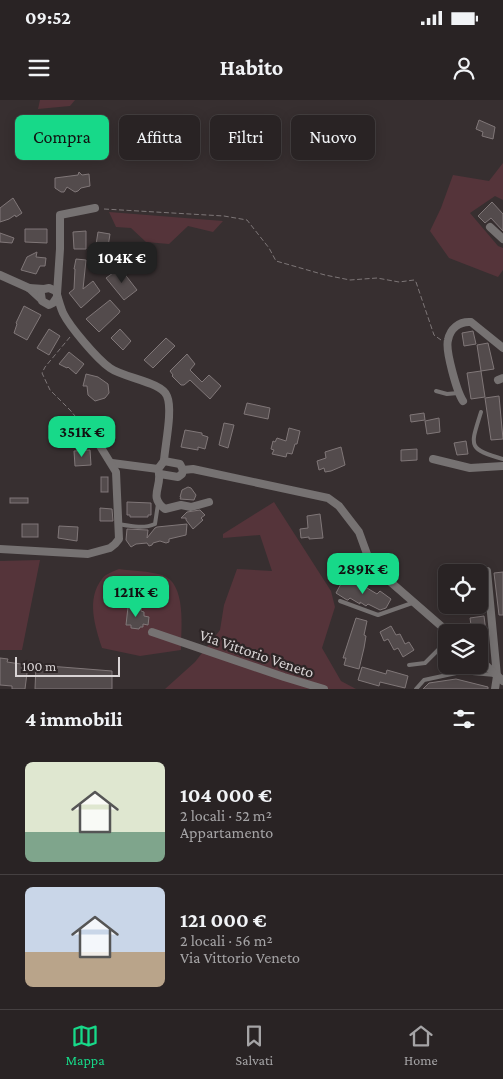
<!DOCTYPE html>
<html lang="it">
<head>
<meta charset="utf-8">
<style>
	body { margin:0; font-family:"Crimson Pro",serif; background:#312b2c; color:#f1f3f6; height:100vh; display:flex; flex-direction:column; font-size:19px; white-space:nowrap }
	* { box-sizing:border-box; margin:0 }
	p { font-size:16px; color:#a5a4a6 }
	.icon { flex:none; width:28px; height:28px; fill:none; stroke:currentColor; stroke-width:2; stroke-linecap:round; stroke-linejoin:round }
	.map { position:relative; height:589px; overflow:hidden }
	.details { display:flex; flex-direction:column; background:#292324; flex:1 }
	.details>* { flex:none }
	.banner { position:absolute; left:15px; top:15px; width:474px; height:45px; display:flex; gap:10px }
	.fabs { position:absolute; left:438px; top:464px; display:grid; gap:10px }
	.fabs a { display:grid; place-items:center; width:50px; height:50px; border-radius:8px; background:#292324; box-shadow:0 2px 12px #0003,0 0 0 1px #454041; font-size:25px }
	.scale { position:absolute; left:15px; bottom:12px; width:105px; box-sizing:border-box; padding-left:5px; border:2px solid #d9d4d5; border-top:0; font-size:14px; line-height:18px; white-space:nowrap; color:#d9d4d5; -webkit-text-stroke:4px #2d2526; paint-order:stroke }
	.price { position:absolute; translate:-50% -42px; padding:0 11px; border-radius:10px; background:#17d989; color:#111; font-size:16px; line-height:32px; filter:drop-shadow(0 1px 2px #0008) }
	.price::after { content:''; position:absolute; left:50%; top:30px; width:15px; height:11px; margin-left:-8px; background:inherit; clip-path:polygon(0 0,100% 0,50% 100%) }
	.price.current { background:#222; color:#fff }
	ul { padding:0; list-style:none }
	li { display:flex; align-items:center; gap:15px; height:125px; padding:0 25px }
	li+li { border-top:1px solid #454041 }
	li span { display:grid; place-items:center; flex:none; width:140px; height:100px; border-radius:8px; color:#555 }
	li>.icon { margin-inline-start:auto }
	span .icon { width:60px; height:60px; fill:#fffc; stroke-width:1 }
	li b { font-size:21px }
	h2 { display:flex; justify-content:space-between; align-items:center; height:60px; padding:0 25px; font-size:21px }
	.tag { padding:0 18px; border-radius:8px; background:#292324; box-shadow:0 2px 12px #0003,0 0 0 1px #454041; font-size:18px; line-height:45px }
	.tag.current { background:#17d989; color:#111 }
	.status { display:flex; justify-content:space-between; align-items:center; height:35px; padding:0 25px; background:#292324; direction:ltr }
	.status svg { height:14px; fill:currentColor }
	header { display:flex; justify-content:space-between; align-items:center; height:65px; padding:0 25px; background:#292324; font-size:22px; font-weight:700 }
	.tabs { display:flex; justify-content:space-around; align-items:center; height:70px; border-top:1px solid #454041; background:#292324; font-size:14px; color:#a5a4a6 }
	.tabs a { display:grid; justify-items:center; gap:2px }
	.tabs .current { color:#17d989 }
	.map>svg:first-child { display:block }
</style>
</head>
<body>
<div class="status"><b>09:52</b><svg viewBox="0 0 49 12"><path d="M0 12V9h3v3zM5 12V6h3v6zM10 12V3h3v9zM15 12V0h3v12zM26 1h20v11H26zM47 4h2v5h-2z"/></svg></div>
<header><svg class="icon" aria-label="menu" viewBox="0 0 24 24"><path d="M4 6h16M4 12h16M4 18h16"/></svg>Habito<svg class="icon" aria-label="person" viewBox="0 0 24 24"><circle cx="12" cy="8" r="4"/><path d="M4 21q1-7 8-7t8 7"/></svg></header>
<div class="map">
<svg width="503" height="589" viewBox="0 0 503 589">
	<rect width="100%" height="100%" fill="#372f30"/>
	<g fill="#55343a">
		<path d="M40 0H75L70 6 38 9Z"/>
		<path d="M503 63V100L495 96 470 113 498 146 503 148V170L498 177 449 158 430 131 441 108 453 75 489 81Z"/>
		<path d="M109 112 223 121 213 132 188 126 169 144 146 142 131 128 116 127Z"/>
		<path d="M274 402 331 491 335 507 322 548 341 581 356 589H165L195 562 220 530 224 505 237 469 272 471 260 435 223 438V434Z"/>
		<path d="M40 460 22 550H0V461Z"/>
		<path d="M119 469C133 471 149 471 162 475 187 483 181 529 181 550L140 556 102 548C95 526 86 499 102 479 105 474 114 471 119 469Z"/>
	</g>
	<g fill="#534b4c" stroke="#807778">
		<path d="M479 20 495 27 493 39 482 36 483 32 476 29Z"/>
		<path d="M79 72 82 75 89 74 90 86 81 88 78 91 75 92 67 87 64 92H61L55 88V78L78 75Z"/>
		<path d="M13 98 22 113 16 117 15 115 9 119 0 122V108Z"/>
		<path d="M492 102 503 114V131L491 118 485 123 478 116Z"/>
		<path d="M25 129H47V143L25 142Z"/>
		<path d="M86 131V149H74L73 132Z"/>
		<path d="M98 132 110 134 107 153 95 151Z"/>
		<path d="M0 133 14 138 12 143 0 142Z"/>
		<path d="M37 152 36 157 46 158 45 166H40L36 174 21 170 27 157Z"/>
		<path d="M76 159 86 160 83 189 93 181 100 191 81 208 69 193 74 189 75 169H74Z"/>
		<path d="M120 168 137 190 124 200 106 178Z"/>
		<path d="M110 200 120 211 119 213 99 232 86 219Z"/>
		<path d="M24 206 41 215 27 240 14 233 17 224 16 223Z"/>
		<path d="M49 229 60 236 49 255 37 248Z"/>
		<path d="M120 229 131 241 123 250 111 238Z"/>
		<path d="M473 231 476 244 464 246 462 233Z"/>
		<path d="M166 238 175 246 153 268 144 260Z"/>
		<path d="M488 243 494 269 481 271 477 245Z"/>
		<path d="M69 252 84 264 76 274 68 267 67 268 59 264Z"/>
		<path d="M187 254 195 264 190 270 202 282 209 275 221 286 210 299 190 280 184 285H181L172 276 173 275 170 271Z"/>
		<path d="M481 271 485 297 471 299 467 273Z"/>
		<path d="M86 274 98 277 108 284 109 293 105 298 95 301 88 295 87 286H83Z"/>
		<path d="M499 296 503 339 491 340 485 298Z"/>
		<path d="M247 303 270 308 268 319 244 314Z"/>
		<path d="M424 313 425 320 411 322 410 315Z"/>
		<path d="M439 318 440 332 427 334 425 321Z"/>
		<path d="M224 323 234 325 228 348 219 345Z"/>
		<path d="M289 328 300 331 297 344H295L292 354 287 353 286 357 272 354 274 350 271 349 273 341 275 342 277 338 286 341Z"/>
		<path d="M185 330 202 333V335L208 337 205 349 198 347V350L181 347Z"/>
		<path d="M466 341 468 354 457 355 454 343Z"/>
		<path d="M341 347 345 365 331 371 325 372 324 368 319 370 317 361 326 358 325 352Z"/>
		<path d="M417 349V360L401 361V350Z"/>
		<path d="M90 350 91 365 75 366 74 351Z"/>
		<rect x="101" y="377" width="7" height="15"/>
		<path d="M188 387 191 388 196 395 194 400 180 399 181 397H180L182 390Z"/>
		<rect x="10" y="398" width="18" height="5"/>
		<path d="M127 402 151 403V415H148V417H130V415H127Z"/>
		<path d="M100 408 112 409 113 421H100Z"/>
		<path d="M200 410 205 415 201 418 203 420 193 429 186 420V418H181L187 412Z"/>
		<path d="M320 414 323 438 309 439V437L301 438 300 429 308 428 307 416Z"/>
		<rect x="22" y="424" width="16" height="13"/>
		<path d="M187 424 186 435 169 439V442L166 443 160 441 153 443 152 445 149 446 147 443 136 444 131 447 126 440 127 429 148 430 147 438 155 428 157 427Z"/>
		<path d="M59 426 78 427 77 441 58 438Z"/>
		<path d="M503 472V515H499L494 473Z"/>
		<path d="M343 480 348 483 350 480 361 487 362 485 377 494 380 491 391 499 386 508 380 510 368 504 366 506 360 502V504L350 498 348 500H347L336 493Z"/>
		<path d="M128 507 141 508V511L144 512V516L149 517 148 525 143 524V527H140L139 529 131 528V525H126Z"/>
		<path d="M484 516 486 532H472L470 518Z"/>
		<path d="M356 518 367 521 364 535 366 536 364 548 359 569 344 565 346 558H343Z"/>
		<path d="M391 526 396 535 400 534 405 544 409 542 414 550 403 557 398 548 394 550 388 539 384 541 380 532Z"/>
		<path d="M0 558 8 559 7 562 28 565 25 589H12V586L0 585Z"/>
		<path d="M36 565 112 571V589H35Z"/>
		<path d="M362 567 386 574 387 570 408 576 405 588 380 582 379 586 358 580Z"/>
		<path d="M456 579 488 587V589H423L429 583Z"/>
	</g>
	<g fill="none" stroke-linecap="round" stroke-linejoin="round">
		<g stroke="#7d7677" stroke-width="1" stroke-dasharray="5 2.5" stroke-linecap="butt">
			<path d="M104 109 224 116 247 120 269 148 276 161 325 175 350 180 377 178 399 182 414 180 416 182 434 235 441 240"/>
			<path d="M70 237 45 267 42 273 50 290 70 310 96 341"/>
		</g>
		<g stroke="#767272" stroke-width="4">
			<path d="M436 291 447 294 458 293"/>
			<path d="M481 312C471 345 466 349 503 359"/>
			<path d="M118 424C130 426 144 429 155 424L158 404"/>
			<path d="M340 501 378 515 415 502"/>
			<path d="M409 565 425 563 446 542"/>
			<path d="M416 589 424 580 461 572 495 575"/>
		</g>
		<g stroke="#767272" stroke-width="8">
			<path d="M490 127 503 139"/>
			<path d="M0 175 29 188 41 199"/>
			<path d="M29 188 44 189 49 188 56 191C58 198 60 206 63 213 70 227 97 259 110 268 124 278 162 282 167 296 173 310 165 345 164 361"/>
			<path d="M41 194 42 201 49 205 53 203 57 197"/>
			<path d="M57 194 60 149V115L95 108"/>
			<path d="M498 280 503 278"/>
			<path d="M463 301C457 292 445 250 448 240 450 229 459 221 471 222L503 248"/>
			<path d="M433 359 470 368 503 366"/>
			<path d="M164 361 158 369C164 386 147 396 165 409L181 405 191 407 209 402"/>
			<path d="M164 361 180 364 183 370"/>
			<path d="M112 363 158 369"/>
			<path d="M183 370 193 369 328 398 339 406 359 432 371 465 448 532"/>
			<path d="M160 374 178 377 182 374 183 370"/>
			<path d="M0 449 88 454 110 448 115 444 119 439 116 372 100 346"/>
			<path d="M487 471 497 576 495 589"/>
			<path d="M152 532 284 577 324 589"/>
			<path d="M479 559 503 581"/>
		</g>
	</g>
	<g text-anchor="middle" stroke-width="4.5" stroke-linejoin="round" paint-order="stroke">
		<g font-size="16" fill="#d9d4d5" stroke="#2d2526">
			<text transform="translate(257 553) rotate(19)" y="6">Via Vittorio Veneto</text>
		</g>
	</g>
</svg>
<div class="fabs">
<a><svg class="icon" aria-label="locate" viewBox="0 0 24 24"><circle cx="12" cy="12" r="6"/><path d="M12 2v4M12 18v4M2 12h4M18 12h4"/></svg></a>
<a><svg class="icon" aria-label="layers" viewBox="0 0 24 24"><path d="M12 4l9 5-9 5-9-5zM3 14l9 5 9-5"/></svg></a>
</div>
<div class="scale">100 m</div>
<b class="price current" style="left:122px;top:184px">104K €</b>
<b class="price" style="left:82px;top:358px">351K €</b>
<b class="price" style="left:363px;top:495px">289K €</b>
<b class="price" style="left:136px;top:518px">121K €</b>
<div class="banner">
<a class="tag current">Compra</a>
<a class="tag">Affitta</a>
<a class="tag">Filtri</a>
<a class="tag">Nuovo</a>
</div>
</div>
<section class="details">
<h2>4 immobili<svg class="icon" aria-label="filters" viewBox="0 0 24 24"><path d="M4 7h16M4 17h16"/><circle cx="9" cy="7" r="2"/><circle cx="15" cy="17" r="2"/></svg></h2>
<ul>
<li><span style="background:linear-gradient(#dfe7d0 70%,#7fa58c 0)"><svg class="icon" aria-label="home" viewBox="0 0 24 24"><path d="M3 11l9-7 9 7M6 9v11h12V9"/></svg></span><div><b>104 000 €</b><p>2 locali · 52 m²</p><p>Appartamento</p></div></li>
<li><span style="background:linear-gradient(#c9d6e8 65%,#b9a48a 0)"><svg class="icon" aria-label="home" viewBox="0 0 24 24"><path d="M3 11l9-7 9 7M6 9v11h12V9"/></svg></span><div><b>121 000 €</b><p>2 locali · 56 m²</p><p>Via Vittorio Veneto</p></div></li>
</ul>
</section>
<nav class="tabs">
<a class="current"><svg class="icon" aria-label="map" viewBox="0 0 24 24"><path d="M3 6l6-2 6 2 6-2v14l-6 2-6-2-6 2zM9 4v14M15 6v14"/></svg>Mappa</a>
<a><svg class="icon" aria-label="saved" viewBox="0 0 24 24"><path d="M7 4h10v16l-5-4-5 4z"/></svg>Salvati</a>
<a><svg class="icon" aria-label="home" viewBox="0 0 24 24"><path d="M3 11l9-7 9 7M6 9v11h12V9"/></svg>Home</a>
</nav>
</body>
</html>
